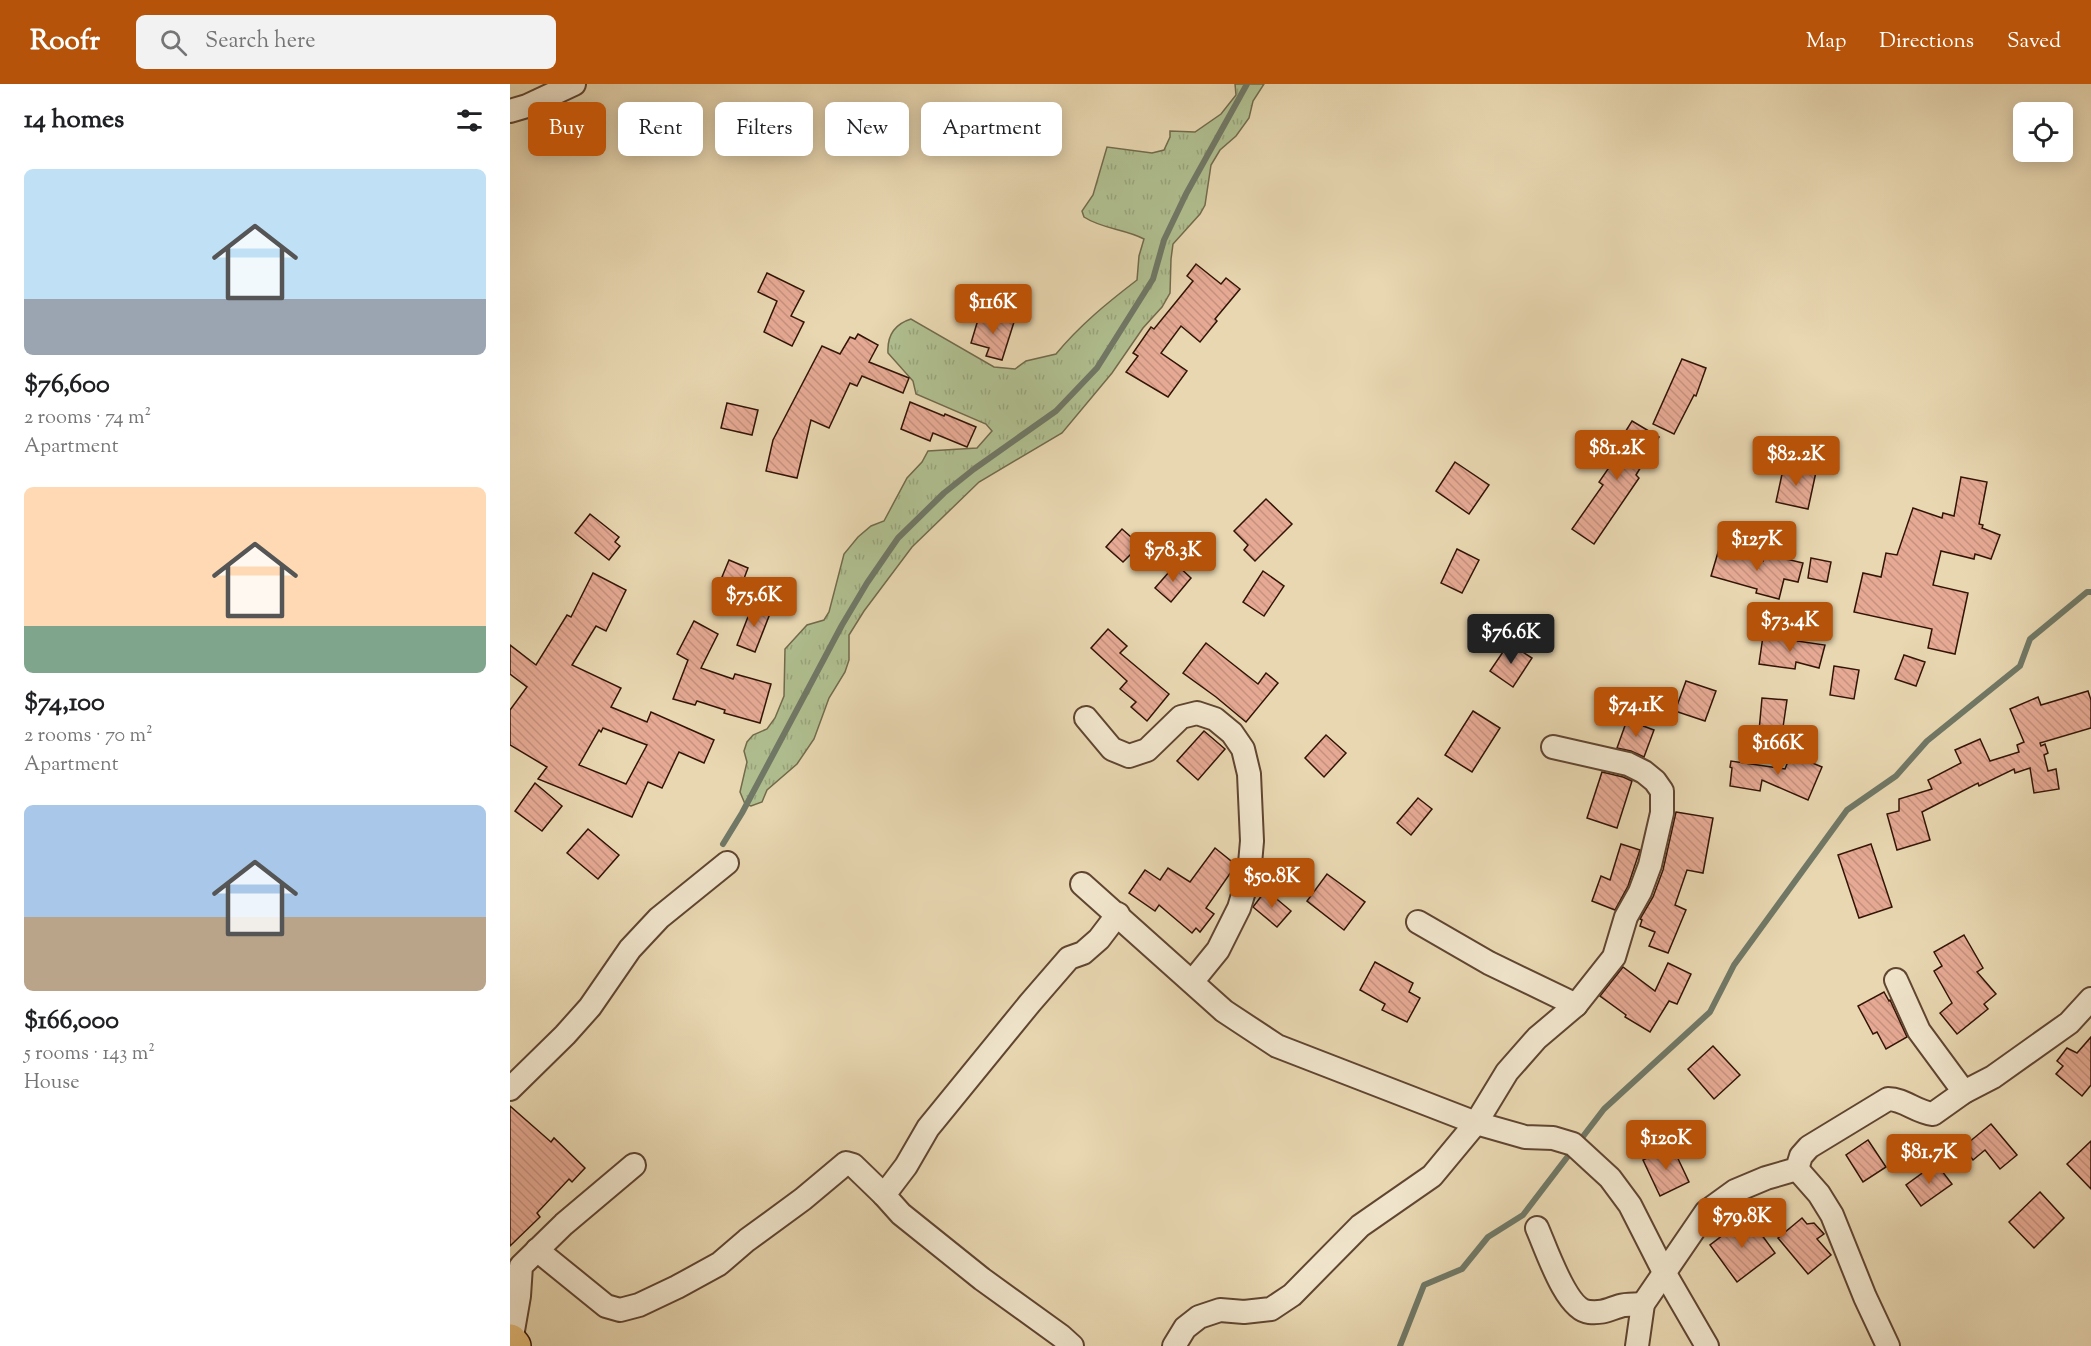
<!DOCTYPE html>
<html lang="en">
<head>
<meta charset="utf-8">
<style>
	body { margin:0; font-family:"Sorts Mill Goudy",serif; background:#f2f2f2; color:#202124; height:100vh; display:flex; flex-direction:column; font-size:22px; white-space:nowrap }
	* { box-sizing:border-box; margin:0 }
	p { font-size:20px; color:#757577 }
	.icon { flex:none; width:33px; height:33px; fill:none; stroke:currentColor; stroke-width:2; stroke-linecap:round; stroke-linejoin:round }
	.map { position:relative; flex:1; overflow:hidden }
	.sheet { display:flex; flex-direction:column; background:#fff; width:510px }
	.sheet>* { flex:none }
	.hud { position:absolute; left:18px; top:18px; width:570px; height:54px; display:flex; gap:12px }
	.fabs { position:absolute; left:1503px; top:18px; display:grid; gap:12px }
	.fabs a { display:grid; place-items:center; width:60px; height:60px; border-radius:9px; background:#fff; box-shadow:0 3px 15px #0003; font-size:30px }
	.price { position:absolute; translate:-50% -51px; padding:0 14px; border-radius:6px; background:#b45309; color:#fff; font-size:20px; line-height:39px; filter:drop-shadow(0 2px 3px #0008) }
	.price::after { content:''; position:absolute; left:50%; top:36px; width:18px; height:14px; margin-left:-9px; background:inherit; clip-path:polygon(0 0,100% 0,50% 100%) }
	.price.active { background:#222; color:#fff }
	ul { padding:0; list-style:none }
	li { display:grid; align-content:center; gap:12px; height:318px; padding:0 24px }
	li span { display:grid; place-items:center; height:186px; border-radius:9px; color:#555 }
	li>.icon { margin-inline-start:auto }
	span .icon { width:108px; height:108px; fill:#fffc; stroke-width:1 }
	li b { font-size:26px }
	h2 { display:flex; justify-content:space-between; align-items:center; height:72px; padding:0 24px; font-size:26px }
	.pill { padding:0 21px; border-radius:9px; background:#fff; box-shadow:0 3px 15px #0003; font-size:21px; line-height:54px }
	.pill.active { background:#b45309; color:#fff }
	header { display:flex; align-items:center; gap:36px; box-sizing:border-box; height:84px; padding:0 30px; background:#b45309; color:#fff }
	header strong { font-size:28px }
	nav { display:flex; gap:33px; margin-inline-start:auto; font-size:21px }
	.search { width:420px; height:54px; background:#f2f2f2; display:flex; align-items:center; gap:15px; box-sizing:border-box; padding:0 21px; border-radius:9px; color:#757577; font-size:22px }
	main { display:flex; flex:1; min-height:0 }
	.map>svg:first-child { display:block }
</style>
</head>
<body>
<header>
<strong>Roofr</strong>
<div class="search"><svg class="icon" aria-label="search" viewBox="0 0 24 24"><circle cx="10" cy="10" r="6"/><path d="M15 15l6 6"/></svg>Search here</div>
<nav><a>Map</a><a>Directions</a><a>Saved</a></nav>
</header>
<main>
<section class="sheet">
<h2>14 homes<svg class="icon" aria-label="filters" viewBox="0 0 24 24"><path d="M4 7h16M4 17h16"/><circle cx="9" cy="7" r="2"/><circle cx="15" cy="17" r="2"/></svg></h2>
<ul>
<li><span style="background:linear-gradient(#bfe0f5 70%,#9aa5b1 0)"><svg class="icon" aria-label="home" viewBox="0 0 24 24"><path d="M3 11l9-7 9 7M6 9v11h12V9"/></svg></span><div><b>$76,600</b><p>2 rooms · 74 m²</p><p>Apartment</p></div></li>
<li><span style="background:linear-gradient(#ffd9b3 75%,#7fa58c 0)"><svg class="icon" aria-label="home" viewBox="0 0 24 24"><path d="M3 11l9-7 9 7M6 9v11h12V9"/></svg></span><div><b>$74,100</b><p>2 rooms · 70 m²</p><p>Apartment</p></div></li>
<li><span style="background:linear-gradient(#a9c7e8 60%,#b9a48a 0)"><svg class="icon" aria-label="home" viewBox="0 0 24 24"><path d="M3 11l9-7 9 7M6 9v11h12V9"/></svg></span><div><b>$166,000</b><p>5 rooms · 143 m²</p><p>House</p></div></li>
</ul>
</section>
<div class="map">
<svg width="1581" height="1262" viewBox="0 0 1581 1262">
	<defs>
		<pattern id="grass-tufts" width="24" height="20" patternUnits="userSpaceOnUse" patternTransform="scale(1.5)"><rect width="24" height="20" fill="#b0bf90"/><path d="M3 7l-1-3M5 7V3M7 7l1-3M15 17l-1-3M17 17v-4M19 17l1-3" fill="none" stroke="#98a37b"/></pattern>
		<pattern id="building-back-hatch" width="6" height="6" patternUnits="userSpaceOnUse" patternTransform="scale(1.5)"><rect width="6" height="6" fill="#e6aa94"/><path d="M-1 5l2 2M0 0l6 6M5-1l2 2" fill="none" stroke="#c6917e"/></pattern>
	</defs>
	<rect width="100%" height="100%" fill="#e8d7b1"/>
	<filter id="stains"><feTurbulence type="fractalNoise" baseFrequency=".00333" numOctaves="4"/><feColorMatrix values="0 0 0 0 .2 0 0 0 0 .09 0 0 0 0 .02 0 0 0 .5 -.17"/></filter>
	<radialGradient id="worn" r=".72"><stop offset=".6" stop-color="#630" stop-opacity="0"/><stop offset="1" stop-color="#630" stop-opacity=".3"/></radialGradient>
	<path fill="url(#grass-tufts)" stroke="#726a4b" stroke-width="1.5" d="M725 0H754L743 17 739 34 726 52 710 66 701 81 695 121 690 130 663 160 661 175 660 209 652 223 633 244 602 289 552 349 469 398 402 463 354 527 339 551V576L335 588 319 614 304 655 287 680 257 706 252 718 241 722 235 720 230 708 237 678 234 667 237 658 243 651 257 645 265 634 274 612 275 565 297 541 314 536 319 528 334 470 348 453 361 442 374 437 397 394 412 378 418 367 467 364 482 347 476 340 406 310 403 297 378 269C377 252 385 240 401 235L484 283 505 285 516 277 546 270C570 241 597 219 627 196L629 172 634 155C615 145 592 145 574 133L572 127 583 111 597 63 642 69 654 66 660 53V47L685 48 711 30 726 11Z"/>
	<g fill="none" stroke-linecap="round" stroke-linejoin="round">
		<g stroke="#707866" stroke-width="6">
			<path d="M213 760 232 729 332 541 357 499 388 454 434 409 464 385 546 327 587 284 643 195 654 156 676 110 737 0"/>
			<path d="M890 1262 914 1201 952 1185 978 1153 1013 1131 1094 1025 1200 928 1224 881 1337 726 1386 692 1417 657 1510 582 1520 555 1577 508H1581"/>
		</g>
	</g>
	<g fill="url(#building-back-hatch)" stroke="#331406" stroke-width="1.5" fill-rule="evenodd">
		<path d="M686 180 711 200 716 194 730 205 705 235 707 237 690 258 671 242 651 269 677 287 658 313 616 288 628 272 623 269 641 243 644 245 683 197 677 192Z"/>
		<path d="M257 189 294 207 281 232 294 238 282 262 254 248 267 217 248 208Z"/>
		<path d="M470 229 504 238 492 276 476 272 479 264 461 259Z"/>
		<path d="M348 250 368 261 359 278 399 294 393 309 352 292 347 302 340 299 319 344 301 336 287 394 256 387 263 356 312 262 330 270 340 253 345 255Z"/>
		<path d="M1172 275 1196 284 1186 312 1184 311 1164 350 1143 340Z"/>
		<path d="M400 318 434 332 435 330 466 343 457 363 423 349 420 357 391 345Z"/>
		<path d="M217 319 248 326 242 351 211 344Z"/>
		<path d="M1122 337 1149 353 1126 391 1129 394 1084 460 1062 445 1093 401 1089 398 1109 369 1104 366Z"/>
		<path d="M945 378 979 401 959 430 926 407Z"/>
		<path d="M1274 381 1306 388 1298 425 1266 418Z"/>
		<path d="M1451 393 1477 398 1469 440 1473 441 1472 444 1490 451 1481 475 1465 470 1464 475 1431 467 1423 501 1458 509 1445 570 1418 564 1422 545 1344 528 1353 489 1371 493 1376 469 1387 471 1403 424 1432 434 1433 429 1444 432Z"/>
		<path d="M756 415 782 440 745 477 734 466 738 461 724 447Z"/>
		<path d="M80 430 109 453 105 458 110 462 99 476 65 449Z"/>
		<path d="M612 445 630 461 613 478 596 463Z"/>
		<path d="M947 465 969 476 952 509 931 499Z"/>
		<path d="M1209 465 1253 477 1255 470 1293 479 1288 498 1274 495 1269 515 1246 509 1247 505 1201 492Z"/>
		<path d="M1301 474 1321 478 1317 498 1298 494Z"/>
		<path d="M219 476 238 484 227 513 207 505Z"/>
		<path d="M666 480 681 494 661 518 645 504Z"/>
		<path d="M753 487 774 502 754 532 733 518Z"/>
		<path d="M83 489 116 506 96 547 86 542 62 581 111 604 101 623 137 638 141 628 204 656 194 679 169 668 152 704 138 698 122 733 28 695 37 683 0 661V626L17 603 0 590V561L26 581 57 531 61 533ZM93 644 137 661 116 700 69 681 89 646 91 648Z"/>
		<path d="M243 520 261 527 245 568 227 561Z"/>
		<path d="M184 537 208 550 191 584 223 595 225 590 261 600 250 639 214 629 215 626 187 617 185 621 163 615 178 576 167 570Z"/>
		<path d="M598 545 617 562 610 569 659 610 637 637 621 623 626 618 610 605 617 597 581 564Z"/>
		<path d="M1253 552 1315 561 1309 584 1286 578 1285 585 1249 580Z"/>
		<path d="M696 559 748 600 756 589 768 599 736 638 706 613 673 589Z"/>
		<path d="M999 559 1022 574 1003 603 980 587Z"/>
		<path d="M1394 571 1415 578 1406 602 1385 595Z"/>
		<path d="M1324 582 1349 586 1344 615 1320 611Z"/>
		<path d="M1176 597 1206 607 1195 637 1165 627Z"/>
		<path d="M1578 607 1581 616V644L1530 659 1531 662 1535 660 1538 669 1534 671 1538 687 1546 685 1549 705 1524 709 1520 684 1505 689 1504 685 1469 702 1468 699 1412 728 1420 756 1387 766 1377 730 1389 727V715L1422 705 1418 696 1451 679 1445 666 1470 655 1480 677 1509 668 1507 661 1514 658 1500 625 1528 613 1531 621Z"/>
		<path d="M1252 614 1277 616 1272 650 1249 647Z"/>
		<path d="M963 627 990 644 962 688 935 671Z"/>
		<path d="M1117 636 1144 646 1134 673 1121 667 1107 664Z"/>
		<path d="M694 647 715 665 688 696 667 677Z"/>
		<path d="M816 651 836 669 814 693 795 674Z"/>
		<path d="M1281 670 1312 683 1298 716 1252 696 1250 707 1220 702 1222 684 1220 683 1221 677 1275 685Z"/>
		<path d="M1092 688 1113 693 1122 697 1107 744 1077 734Z"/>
		<path d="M25 699 52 722 32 747 5 727Z"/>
		<path d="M908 714 922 725 901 751 887 739Z"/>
		<path d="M1166 728 1203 734 1193 789 1177 786 1165 821 1176 826 1158 869 1139 862 1145 848 1130 842 1132 836 1130 835 1143 813 1153 786Z"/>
		<path d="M78 745 109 771 88 795 57 769Z"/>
		<path d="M1111 760 1130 766 1118 802 1105 826 1082 817 1091 792 1100 796Z"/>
		<path d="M1361 760 1382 823 1349 834 1328 771Z"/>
		<path d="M705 764 726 781 696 824 704 830 690 848 686 844 682 849 649 821 645 827 619 809 635 786 650 796 658 784 680 798Z"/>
		<path d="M817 790 855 818 834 846 797 817Z"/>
		<path d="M756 806 781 827 767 843 743 823Z"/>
		<path d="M1454 851 1473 884 1467 888 1486 910 1474 920 1478 925 1447 950 1430 929 1442 919 1424 887 1432 882 1424 868Z"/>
		<path d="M865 878 903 899 899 908 910 914 897 938 872 926 875 920 850 906Z"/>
		<path d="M1158 879 1181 890 1167 920 1159 917 1140 948 1115 933 1116 931 1090 912 1113 883 1145 907Z"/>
		<path d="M1374 908 1379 917 1380 916 1397 953 1376 965 1367 948 1363 950 1348 922Z"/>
		<path d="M1581 953V1001L1572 1012 1546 990 1553 982 1547 977 1557 964 1567 969Z"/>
		<path d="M1203 962 1230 991 1204 1015 1178 985Z"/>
		<path d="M0 1022 41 1058 44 1054 75 1084 62 1098 59 1095 27 1129 30 1133 0 1162Z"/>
		<path d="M1481 1040 1507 1071 1490 1085 1475 1066 1463 1076 1453 1063Z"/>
		<path d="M1358 1056 1376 1083 1353 1098 1336 1071Z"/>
		<path d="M1581 1057V1105L1557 1080Z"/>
		<path d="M1162 1062 1179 1098 1150 1112 1133 1076Z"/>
		<path d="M1422 1082H1428L1442 1100 1411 1122 1396 1101Z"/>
		<path d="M1530 1108 1554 1134 1524 1164 1499 1138Z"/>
		<path d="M1238 1132 1265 1169 1227 1198 1200 1161Z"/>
		<path d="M1292 1134 1297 1140 1304 1139 1314 1150 1307 1155 1321 1171 1298 1190 1268 1154Z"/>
	</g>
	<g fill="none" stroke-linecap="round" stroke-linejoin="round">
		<defs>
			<g id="street">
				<path d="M0 27 17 22 64 0"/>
				<path d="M576 634 602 665 619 672 637 666 671 633 687 629 705 635 722 649 733 665 739 690 742 757 739 791 729 824 708 866 682 898"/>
				<path d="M572 800 714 927 767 962 966 1039 1015 1053 1043 1054 1063 1060 1100 1094 1120 1121 1154 1188 1197 1262"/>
				<path d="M908 838 979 879 1066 921"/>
				<path d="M1386 896 1409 947 1454 1008"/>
				<path d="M0 1005 55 951 80 923 120 865 149 834 217 779"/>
				<path d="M1287 1085 1309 1110 1322 1131 1355 1213 1378 1262"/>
				<path d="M374 1111 396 1082 418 1044 520 919 559 874 573 869 589 855 608 830"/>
				<path d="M1027 1144C1036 1164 1056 1226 1079 1228 1094 1229 1097 1226 1110 1222 1117 1220 1126 1221 1133 1220"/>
				<path d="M27 1166 96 1222 110 1226 129 1221 167 1203 209 1180 237 1156 293 1115 336 1079 343 1081 374 1111 391 1130 472 1195 551 1252 562 1262"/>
				<path d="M1 1258 9 1212 11 1182 54 1140 124 1081"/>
				<path d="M664 1262 675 1244 689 1233 710 1226 734 1228 761 1225 782 1211 850 1142 922 1092 966 1039 997 988 1027 954 1066 921 1104 873 1116 833 1130 808 1140 781 1152 729V707L1145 697 1134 688 1118 680 1043 663"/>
				<path d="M1127 1262 1133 1220 1196 1128 1225 1107 1256 1094 1287 1085 1291 1072 1299 1063 1378 1015C1394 1015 1406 1028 1423 1030L1454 1008 1483 993 1559 939 1581 915"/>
			</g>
			<path id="highway" d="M0 1257 4 1262"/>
		</defs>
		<use href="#street" stroke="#604531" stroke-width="26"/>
		<use href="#highway" stroke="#331406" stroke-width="36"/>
		<use href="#street" stroke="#f0e5cc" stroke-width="22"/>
		<use href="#highway" stroke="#e4bc78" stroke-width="33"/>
	</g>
	<rect width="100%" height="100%" filter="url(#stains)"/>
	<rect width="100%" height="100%" fill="url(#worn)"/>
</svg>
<div class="fabs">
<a><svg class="icon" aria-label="locate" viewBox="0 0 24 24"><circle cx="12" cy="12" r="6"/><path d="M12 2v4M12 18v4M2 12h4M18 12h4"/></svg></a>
</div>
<b class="price" style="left:483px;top:251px">$116K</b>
<b class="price" style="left:1107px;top:397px">$81.2K</b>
<b class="price" style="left:1286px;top:403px">$82.2K</b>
<b class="price" style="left:1247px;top:488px">$127K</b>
<b class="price" style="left:663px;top:499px">$78.3K</b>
<b class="price" style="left:244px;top:544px">$75.6K</b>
<b class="price" style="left:1280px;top:569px">$73.4K</b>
<b class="price active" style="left:1001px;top:581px">$76.6K</b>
<b class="price" style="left:1126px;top:654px">$74.1K</b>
<b class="price" style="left:1268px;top:692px">$166K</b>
<b class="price" style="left:762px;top:825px">$50.8K</b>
<b class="price" style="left:1156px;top:1087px">$120K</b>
<b class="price" style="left:1419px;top:1101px">$81.7K</b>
<b class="price" style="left:1232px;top:1165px">$79.8K</b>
<div class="hud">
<a class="pill active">Buy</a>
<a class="pill">Rent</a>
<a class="pill">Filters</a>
<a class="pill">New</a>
<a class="pill">Apartment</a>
</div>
</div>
</main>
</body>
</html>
